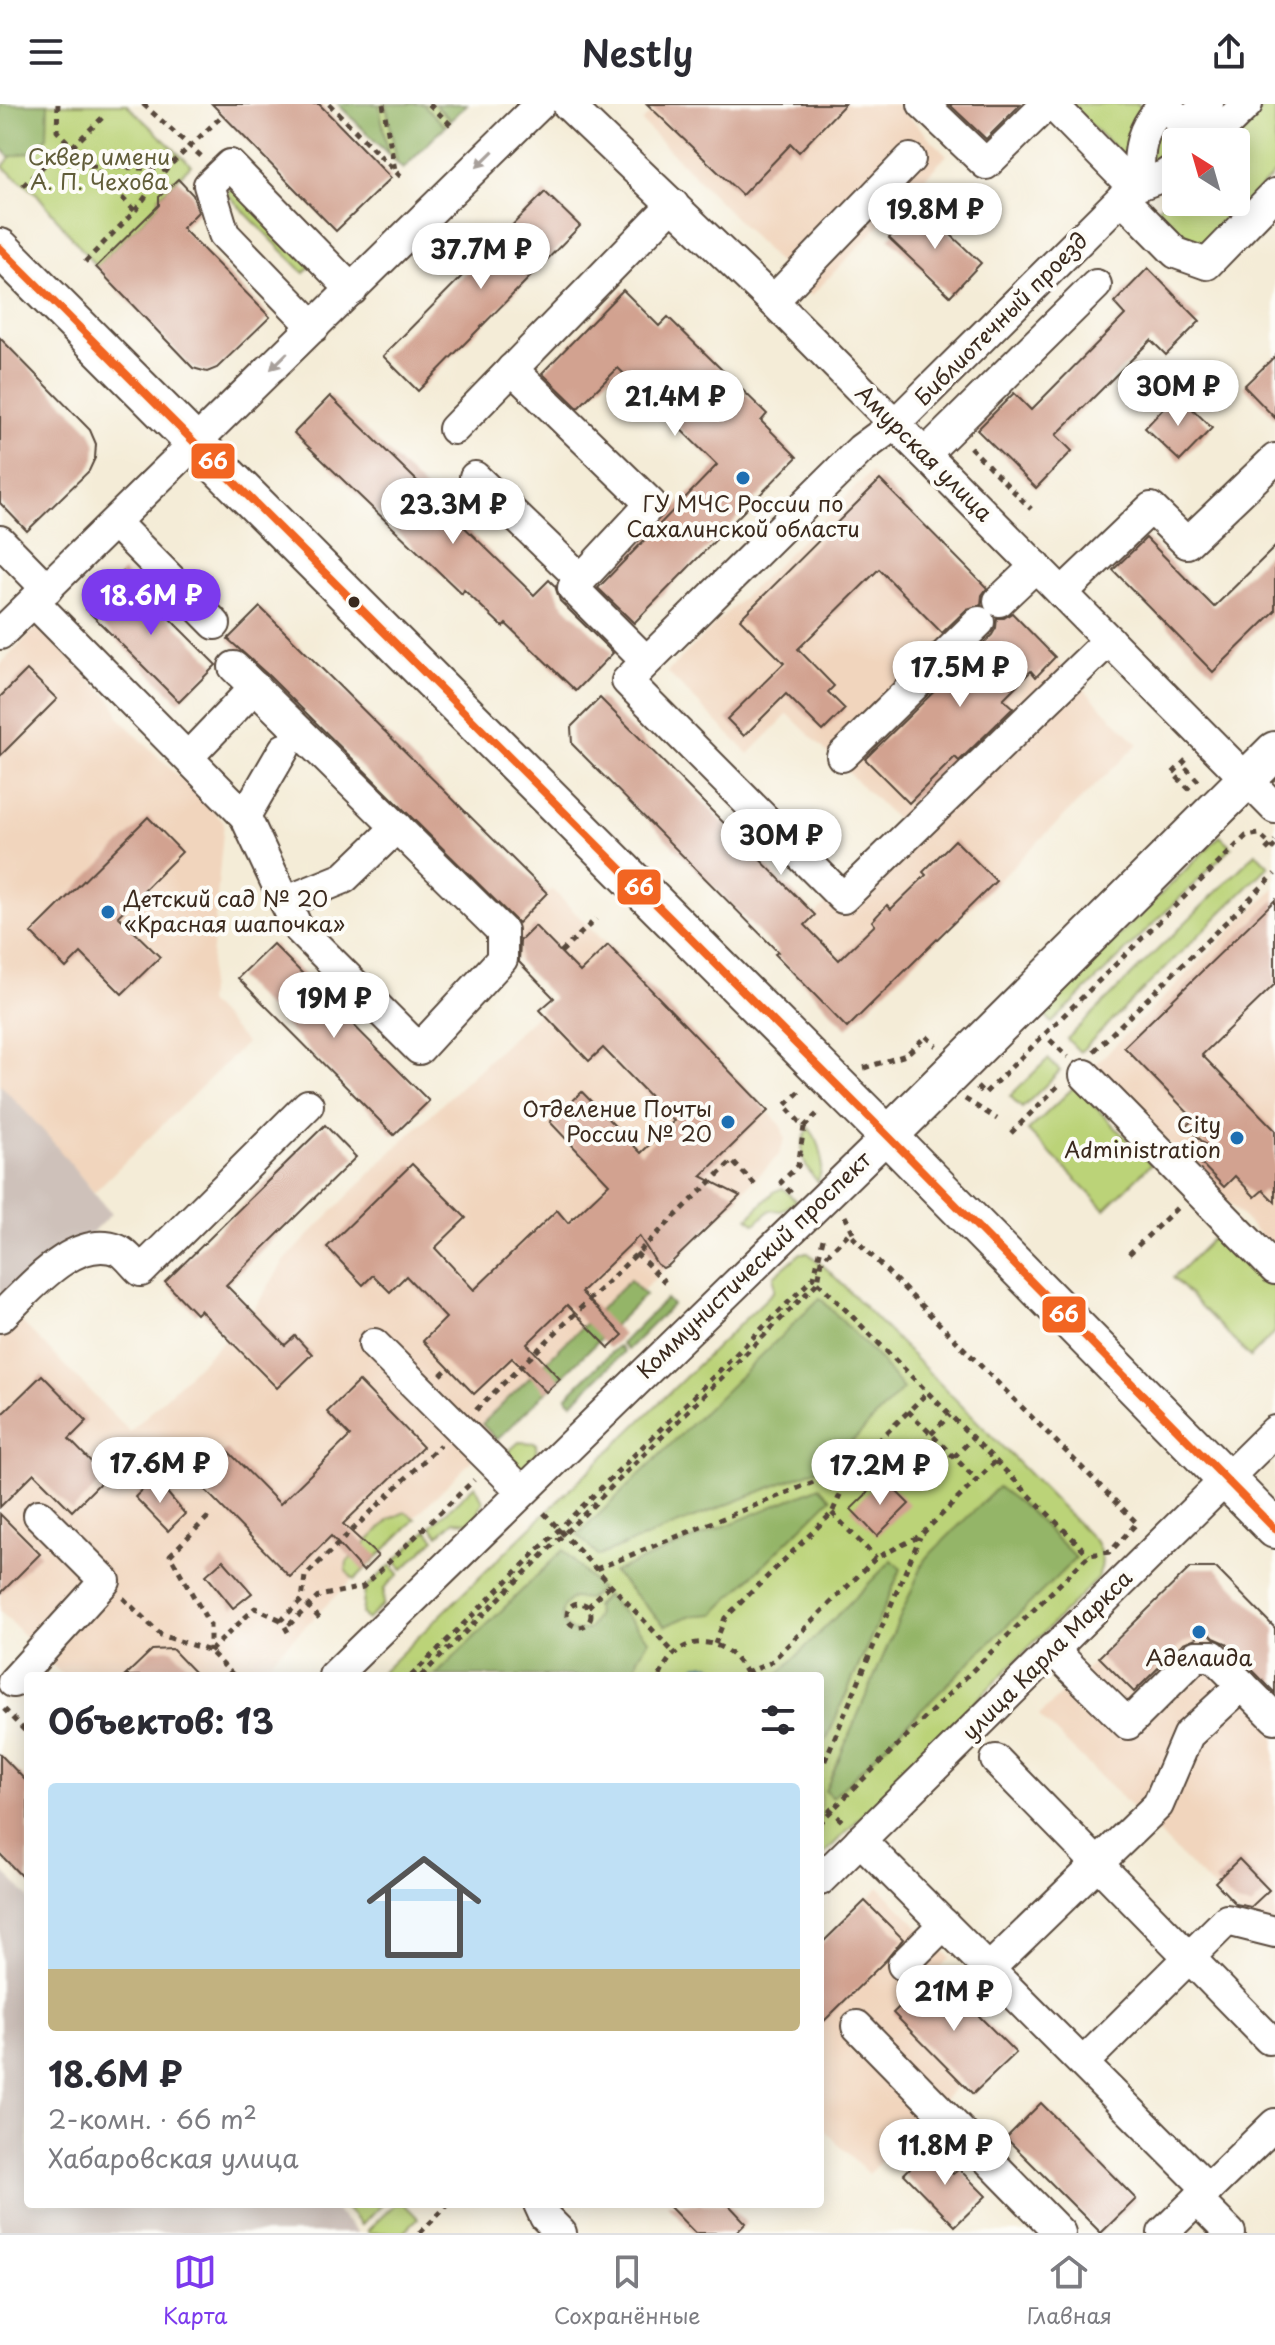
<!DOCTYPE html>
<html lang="ru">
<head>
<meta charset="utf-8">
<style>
	body { margin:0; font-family:"Playpen Sans",sans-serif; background:#f2f2f3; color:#2b2b33; height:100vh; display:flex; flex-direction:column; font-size:30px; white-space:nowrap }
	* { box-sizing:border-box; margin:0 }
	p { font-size:26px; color:#7c7c81 }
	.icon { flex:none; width:44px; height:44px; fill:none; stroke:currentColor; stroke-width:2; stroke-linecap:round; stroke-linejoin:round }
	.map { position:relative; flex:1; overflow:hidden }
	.drawer { position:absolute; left:24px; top:1568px; width:800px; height:536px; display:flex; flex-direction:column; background:#fff; border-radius:8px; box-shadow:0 4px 20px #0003 }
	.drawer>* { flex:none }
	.needle { width:52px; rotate:323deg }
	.fabs { position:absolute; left:1162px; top:24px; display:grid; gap:16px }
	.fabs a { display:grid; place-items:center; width:88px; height:88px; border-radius:8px; background:#fff; box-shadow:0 4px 20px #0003; font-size:40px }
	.price { position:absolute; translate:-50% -68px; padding:0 18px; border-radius:28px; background:#fff; color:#222; font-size:26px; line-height:52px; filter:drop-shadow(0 2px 4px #0008) }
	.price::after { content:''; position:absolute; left:50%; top:48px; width:24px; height:18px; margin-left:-12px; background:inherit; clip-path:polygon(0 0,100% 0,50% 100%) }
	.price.selected { background:#7c3aed; color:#fff }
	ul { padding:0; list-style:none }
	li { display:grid; align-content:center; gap:16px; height:424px; padding:0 24px }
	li+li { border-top:2px solid #e1e1e2 }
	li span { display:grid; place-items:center; height:248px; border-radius:8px; color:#555 }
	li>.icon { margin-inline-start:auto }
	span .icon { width:144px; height:144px; fill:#fffc; stroke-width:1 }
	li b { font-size:34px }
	h2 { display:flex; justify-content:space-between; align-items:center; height:96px; padding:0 24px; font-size:34px }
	header { display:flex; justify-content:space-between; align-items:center; height:104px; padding:0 24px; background:#fff; font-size:36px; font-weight:600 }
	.tab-bar { display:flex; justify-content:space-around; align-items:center; height:112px; border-top:2px solid #e1e1e2; background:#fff; font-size:22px; color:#7c7c81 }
	.tab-bar a { display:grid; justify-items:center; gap:4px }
	.tab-bar .selected { color:#7c3aed }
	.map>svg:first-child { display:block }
</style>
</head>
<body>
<header><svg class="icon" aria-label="menu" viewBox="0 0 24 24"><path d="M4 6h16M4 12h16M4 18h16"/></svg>Nestly<svg class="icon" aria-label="share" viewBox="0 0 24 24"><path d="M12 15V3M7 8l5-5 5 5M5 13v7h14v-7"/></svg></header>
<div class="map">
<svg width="1275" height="2129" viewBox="0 0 1275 2129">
	<rect width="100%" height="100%" fill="#fdfcf7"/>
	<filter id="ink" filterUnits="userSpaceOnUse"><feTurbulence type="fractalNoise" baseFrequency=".0125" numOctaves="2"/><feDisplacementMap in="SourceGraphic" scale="16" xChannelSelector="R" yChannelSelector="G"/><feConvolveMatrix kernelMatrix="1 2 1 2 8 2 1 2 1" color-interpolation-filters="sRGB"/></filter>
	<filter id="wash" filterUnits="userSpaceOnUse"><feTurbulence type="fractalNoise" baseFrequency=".006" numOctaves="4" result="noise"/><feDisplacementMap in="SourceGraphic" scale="32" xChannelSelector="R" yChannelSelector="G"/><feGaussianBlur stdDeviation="1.8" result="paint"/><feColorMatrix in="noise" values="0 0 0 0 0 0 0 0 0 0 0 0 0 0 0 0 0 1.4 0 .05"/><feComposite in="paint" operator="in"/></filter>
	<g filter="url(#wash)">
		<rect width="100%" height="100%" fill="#f4ecd7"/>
		<g fill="#f1d5bd">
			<path d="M659 0H896L947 51 811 192 642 18Z"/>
			<path d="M871 368 1138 640 847 924 775 850 904 723 788 610 749 650 667 568Z"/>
			<path d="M38 522 114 599 120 615 224 718 207 898 246 939 94 1088 0 980V561Z"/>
			<path d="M1275 784V1146L1094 962Z"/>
			<path d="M552 785 781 1021 785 1035 779 1051 255 1572H63L0 1507V1221L12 1208 130 1328 252 1208 285 1156 389 1050 554 894 509 847 515 821Z"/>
			<path d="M1190 1464H1216L1275 1524V1845L1039 1612Z"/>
			<path d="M879 1783 950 1854 893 1909 961 1979 868 2070 820 2021V1841Z"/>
		</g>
		<g fill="#cec1ba">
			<path d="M0 980 48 1032 111 1110 0 1221Z"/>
			<path d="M0 1764 28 1793V2100H329L358 2129H0Z"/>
		</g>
		<g fill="#bbd378" stroke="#7b7e4b" stroke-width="2">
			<path d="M0 0H126L191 61 159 93V101L96 163 37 90 3 63 10 53 0 42Z"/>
			<path d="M338 0H467L403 65Z"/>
			<path d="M1068 0H1138L1176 40V48L1158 65 1129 57Z"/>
			<path d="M1267 0H1275V69L1207 139 1177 138 1150 111 1176 86V98H1236V38H1227Z"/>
			<path d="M236 79 314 159 304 169 226 89Z"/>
			<path d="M1220 732 1232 743 1052 919 1041 908Z"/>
			<path d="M1256 749 1269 762 1080 948 1067 935Z"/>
			<path d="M1048 955 1060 967 1022 1004 1010 992Z"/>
			<path d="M1075 982 1151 1060 1105 1105 1028 1027Z"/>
			<path d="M809 1024C823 1042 825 1057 818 1078 802 1062 796 1044 809 1024Z"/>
			<path d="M783 1084 796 1097 782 1107 770 1106 755 1120 748 1114 775 1087Z"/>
			<path d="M1219 1128 1275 1185V1228L1250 1253 1173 1174Z"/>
			<path d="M801 1149H808L827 1165 1096 1438C1103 1452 1104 1461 1097 1475L820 1754V1572H378L774 1187V1172Z"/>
			<path d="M519 1338 536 1339 537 1355 522 1367 500 1355Z"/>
			<path d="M475 1381 483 1397 478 1410 469 1418 454 1417 439 1431 431 1422Z"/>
			<path d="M405 1408 416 1415 354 1476 346 1467 347 1458 390 1415Z"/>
			<path d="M427 1426 435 1435 403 1465 395 1457Z"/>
			<path d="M391 1461 399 1470 384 1484 383 1501 367 1516 362 1510 365 1485Z"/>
			<path d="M342 2100H383L361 2121Z"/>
			<path d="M395 2100H404L418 2114 403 2129H369L367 2127Z"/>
		</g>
		<g fill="#94b568" stroke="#687043" stroke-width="2">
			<path d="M0 0H48L47 33 34 47 10 53 0 42Z"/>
			<path d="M338 0H379L388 50Z"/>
			<path d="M386 0H423L445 22 403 65 397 59Z"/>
			<path d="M434 0H467L451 16Z"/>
			<path d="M630 1176 645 1191 497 1336 482 1320Z"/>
			<path d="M820 1194 879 1255 903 1285 830 1360 598 1452 578 1431Z"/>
			<path d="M666 1195 672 1201 627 1246 621 1240Z"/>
			<path d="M618 1242 624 1248 572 1299 566 1293Z"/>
			<path d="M820 1383 831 1394 714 1510 689 1512 665 1522 613 1468Z"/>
			<path d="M998 1383 1027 1405 1076 1454 832 1694 825 1687 925 1455Z"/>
			<path d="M563 1446 600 1485 589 1495 572 1494C561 1502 559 1511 566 1523L573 1528 590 1525 597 1510 595 1502 606 1491 649 1536 638 1554 634 1572H435Z"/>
			<path d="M892 1456 901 1465 820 1650V1572H777Z"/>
		</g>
		<path fill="#5aacd5" stroke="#4a6b7a" stroke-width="2" d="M699 1560C710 1560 718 1562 723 1572H684L689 1565Z"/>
		<g id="blocks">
			<g fill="#d2a290">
				<path d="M212 0H319L391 74 336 127Z"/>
				<path d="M647 0H845L799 48 791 40 742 91Z"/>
				<path d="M949 0H1021L986 35Z"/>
				<path d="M178 75 193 91 198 108 182 124 270 213 217 264 207 268 193 264 96 163 159 101V93Z"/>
				<path d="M545 88 580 122 418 287 383 252Z"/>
				<path d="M920 102 981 159 950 192 889 134Z"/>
				<path d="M1148 164 1200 217 1166 251 1151 236 1056 331 1072 347 1036 384 977 326 1014 289 1031 306 1125 211 1114 199Z"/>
				<path d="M623 186 659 222 668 213 767 310 761 317 797 353 634 519 598 484 717 361 618 264 578 304 542 269Z"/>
				<path d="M0 234 90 326 96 340 95 354 89 367 27 427 0 399Z"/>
				<path d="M1275 252V314L1244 282Z"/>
				<path d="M1177 290 1212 324 1180 357 1145 324Z"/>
				<path d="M330 292 534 491 549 476 555 482 560 497 613 549 576 587 506 520 503 523 464 486 462 490 294 329Z"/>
				<path d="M880 376 987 484 982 491 981 501 967 505 942 529 879 465 798 545 834 582 828 588 845 605 823 627 786 590 744 632 727 615 784 559 740 515Z"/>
				<path d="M1146 434 1214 503 1275 443V507L1213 568 1113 466Z"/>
				<path d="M123 468 216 561 179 598 86 505Z"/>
				<path d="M260 503 547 789 518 819 268 571 228 535Z"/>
				<path d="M1012 509 1055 553 1036 573 1031 567 1003 595 1013 604 959 657 955 653 909 699 865 655 992 531 996 524 997 514H1004Z"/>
				<path d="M27 566 57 595 0 652V593Z"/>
				<path d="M600 594 815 811 805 821 839 856 875 821 872 817 887 801 891 805 926 771 923 768 955 736 996 777 847 924 775 850 778 848 572 640 571 623Z"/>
				<path d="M148 713 182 748 118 812 160 853 122 890 81 849 66 864 31 829Z"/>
				<path d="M1275 796V880L1202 951 1275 1026V1098L1263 1086 1255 1093 1235 1072 1224 1083 1194 1052 1206 1041 1186 1022 1194 1015 1124 943Z"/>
				<path d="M535 822 580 868 608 841 768 1007 701 1072 740 1092 669 1161 663 1164 657 1160 639 1132 581 1188 623 1231 609 1244 567 1201 527 1240 560 1275 546 1288 512 1254 474 1290 423 1237 446 1214 406 1172 390 1188 373 1171 363 1181 327 1143 412 1060 466 1114 435 1144 474 1186 557 1106 568 1119 609 1080 550 1018 582 988 641 1049 674 1017 603 944 589 957 540 906 554 894 519 858 520 837Z"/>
				<path d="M273 840 429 997 394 1031 238 874Z"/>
				<path d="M325 1021 356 1053 226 1181 285 1241 295 1232 312 1250 277 1284 200 1206 196 1210 165 1178Z"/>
				<path d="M42 1271 87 1317 69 1335 106 1373 72 1407 34 1369 0 1403V1312Z"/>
				<path d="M359 1277 423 1343 343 1420 378 1452 363 1467 331 1432 290 1473 175 1355 192 1338 212 1359 227 1346 280 1400 350 1332 327 1308Z"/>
				<path d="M155 1374 185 1410 168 1427 135 1393Z"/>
				<path d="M883 1374 909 1400 877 1432 851 1405Z"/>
				<path d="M0 1410 40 1450 0 1490Z"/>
				<path d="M223 1456 252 1489 233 1504 206 1471Z"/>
				<path d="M1190 1464H1216L1275 1524V1589L1226 1539 1214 1534 1205 1525 1196 1534 1183 1539 1134 1588 1099 1553Z"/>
				<path d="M172 1545 198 1572H125L152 1546Z"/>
				<path d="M0 1650 28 1679V1779L0 1750Z"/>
				<path d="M1239 1755 1269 1786 1251 1803 1236 1800 1215 1778Z"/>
				<path d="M865 1797 903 1835 886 1856 820 1921V1841Z"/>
				<path d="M935 1868 1016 1949 973 1990 893 1909Z"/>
				<path d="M1041 1999 1136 2095 1101 2129 1006 2034Z"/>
				<path d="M929 2045 953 2070 959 2065 986 2092 955 2122 904 2070Z"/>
				<path d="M667 2100H728L746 2119 736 2129H695Z"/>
			</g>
		</g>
	</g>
	<g filter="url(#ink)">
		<use href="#blocks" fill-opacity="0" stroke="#57473a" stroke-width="2"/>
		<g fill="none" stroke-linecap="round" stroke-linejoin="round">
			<defs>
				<g id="minor">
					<path d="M567 0 773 197 1275 704"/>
					<path d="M923 0 986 60 1047 0"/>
					<path d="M1052 0 1133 83"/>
					<path d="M1164 0 1200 38"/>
					<path d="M1185 22 1208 0"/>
					<path d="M1208 38 1247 0"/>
					<path d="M1124 73 1139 60C1140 34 1146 19 1164 1"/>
					<path d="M1122 94 1176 149 1207 160 1275 90"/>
					<path d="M773 197 910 55"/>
					<path d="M314 223 224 130 209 81 230 61 352 186"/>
					<path d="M512 265 651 400 573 484 646 557"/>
					<path d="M454 325 673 100"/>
					<path d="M925 350 1096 181"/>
					<path d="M475 373 581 475"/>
					<path d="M115 419 215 520"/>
					<path d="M0 437 47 485"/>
					<path d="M1062 489 1151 404 1187 439 1275 355"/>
					<path d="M999 497 1036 462"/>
					<path d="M34 498 245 712 297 823 419 945 502 855V827L234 563"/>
					<path d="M0 530 540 0"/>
					<path d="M1109 536 843 794 627 577 861 345 895 320 1133 83 1164 72 1176 64"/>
					<path d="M842 652 979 518"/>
					<path d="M188 653 255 583"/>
					<path d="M245 712 284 645"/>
					<path d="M285 798 344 774 397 723"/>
					<path d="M1085 971 1275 1165"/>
					<path d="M0 1213C29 1186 74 1129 118 1146 126 1149 134 1161 141 1167L308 1001"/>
					<path d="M374 1240 522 1387"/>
					<path d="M1052 1545 1128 1620 1196 1552H1213L1275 1614"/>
					<path d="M334 1572 888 1032"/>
					<path d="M13 1578 105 1477 39 1411"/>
					<path d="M996 1656 1269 1935"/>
					<path d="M860 1736 1208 2085"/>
					<path d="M820 1776 1275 1327"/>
					<path d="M903 1861 944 1820"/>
					<path d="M989 1865 1158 1701 1188 1631 1242 1581"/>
					<path d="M857 1922 1060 2129"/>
					<path d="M1083 1959 1227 1816 1275 1828"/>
					<path d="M1197 2096 1230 2129"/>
					<path d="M539 2100 545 2113 561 2129"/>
					<path d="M1163 2129 1275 2020"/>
				</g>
				<g id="major">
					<path d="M0 144 888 1032 1275 1425"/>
					<path d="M888 1032 1275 647"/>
				</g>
			</defs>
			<use href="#minor" stroke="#57473a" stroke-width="34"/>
			<use href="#major" stroke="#57473a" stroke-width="42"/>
			<g stroke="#57473a" stroke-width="5" stroke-dasharray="6 6" stroke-linecap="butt">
				<path d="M58 0 57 27 135 107"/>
				<path d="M143 0 202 53"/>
				<path d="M329 0 402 74"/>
				<path d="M383 0 395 66"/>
				<path d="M429 0 453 23"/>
				<path d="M72 43 102 14"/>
				<path d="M90 62 166 65 223 11"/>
				<path d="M23 82 68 38"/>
				<path d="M85 158 135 107 166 65"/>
				<path d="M970 343 1031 405"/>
				<path d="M1186 656 1173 669 1190 686"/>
				<path d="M1186 664 1202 681"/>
				<path d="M1266 746 1275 737"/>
				<path d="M561 848 596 815"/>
				<path d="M1050 936 1068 953"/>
				<path d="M1094 947 1275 770"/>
				<path d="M864 964 906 951 926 932 936 942"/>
				<path d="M977 983 984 990 1246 732 1259 730 1275 745"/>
				<path d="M965 995 997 1015"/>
				<path d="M804 1023 820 1007"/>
				<path d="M1011 1029 1061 979"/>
				<path d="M791 1089 781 1078 798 1062 804 1023 785 1002 802 985"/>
				<path d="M845 1112 855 1132"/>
				<path d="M636 1149 665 1178"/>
				<path d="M1129 1150 1179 1102"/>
				<path d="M818 1178 1089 1451"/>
				<path d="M441 1271 449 1263"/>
				<path d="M476 1306 732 1057 759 1085"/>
				<path d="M908 1307 977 1376"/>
				<path d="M931 1330 950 1311"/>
				<path d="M954 1353 973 1334"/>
				<path d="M544 1409 674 1549"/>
				<path d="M832 1409 876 1454"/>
				<path d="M208 1413 170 1451 210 1521V1547"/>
				<path d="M596 1465 851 1363"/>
				<path d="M123 1494 161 1531 210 1547 234 1572"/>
				<circle cx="579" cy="1511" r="12"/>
				<path d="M307 1501 323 1518"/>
				<path d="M588 1503 610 1481"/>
				<path d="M289 1521 319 1492 363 1483 474 1376"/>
				<path d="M288 1528 281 1516 302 1496 305 1472 440 1341"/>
				<path d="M715 1540 725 1514 832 1409 852 1363 928 1288"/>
				<path d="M210 1547 255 1504 281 1516"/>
				<path d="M746 1569 770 1559 876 1454 920 1432 996 1357"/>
				<path d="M411 1572 814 1173 823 1135"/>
				<path d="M421 1572 818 1178 822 1156 849 1129 1137 1419 1110 1448 1089 1451 820 1718"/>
				<path d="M660 1572C677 1528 724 1528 746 1569"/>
				<path d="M4 1605 28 1630"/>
				<path d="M820 1668 920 1433"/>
				<path d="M820 1696 842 1717"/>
				<path d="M420 2129 449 2100"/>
			</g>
			<use href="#minor" stroke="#fff" stroke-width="30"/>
			<use href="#major" stroke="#fff" stroke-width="38"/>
			<defs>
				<path id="bus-1" d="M0 144 888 1032 1275 1425"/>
			</defs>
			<use href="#bus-1" stroke="#fdfcf7" stroke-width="14"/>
			<use href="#bus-1" stroke="#f26522" stroke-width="8"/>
		</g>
		<defs><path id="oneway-solid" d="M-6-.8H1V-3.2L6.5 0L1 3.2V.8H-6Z" transform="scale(2)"/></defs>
		<g fill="#a79f9a">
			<use href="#oneway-solid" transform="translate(485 55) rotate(135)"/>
			<use href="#oneway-solid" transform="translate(279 257) rotate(135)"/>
		</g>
	</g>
	<g fill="#1f6fb2" stroke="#fdfcf7" stroke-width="3">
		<circle cx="743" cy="374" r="8"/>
		<circle cx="108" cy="808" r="8"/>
		<circle cx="728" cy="1018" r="8"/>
		<circle cx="1237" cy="1034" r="8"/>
		<circle cx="1199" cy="1528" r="8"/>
	</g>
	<circle fill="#3b2a1e" stroke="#fdfcf7" stroke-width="3" cx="354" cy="498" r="7"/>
	<g text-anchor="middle" stroke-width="8" stroke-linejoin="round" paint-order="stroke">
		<g font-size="22" fill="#615d39" stroke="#fdfcf7">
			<text x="99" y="61">Сквер имени<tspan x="99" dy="25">А. П. Чехова</tspan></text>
		</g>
		<g font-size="22" fill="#3b2a1e" stroke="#fdfcf7">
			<text transform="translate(1001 215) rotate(-45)" y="8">Библиотечный проезд</text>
			<text transform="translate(924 349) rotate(45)" y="8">Амурская улица</text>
			<text transform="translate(754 1161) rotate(-44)" y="8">Коммунистический проспект</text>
			<text transform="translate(1047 1551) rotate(-45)" y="8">улица Карла Маркса</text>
		</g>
		<g font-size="22" fill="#3b2a1e" stroke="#fdfcf7">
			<text x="743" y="408">ГУ МЧС России по<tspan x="743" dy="25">Сахалинской области</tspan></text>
			<text x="124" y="803" text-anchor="start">Детский сад № 20<tspan x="124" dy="25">«Красная шапочка»</tspan></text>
			<text x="712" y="1013" text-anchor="end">Отделение Почты<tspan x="712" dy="25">России № 20</tspan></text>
			<text x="1221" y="1029" text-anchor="end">City<tspan x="1221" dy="25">Administration</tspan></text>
			<text x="1199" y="1562">Аделаида</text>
		</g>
	</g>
	<g stroke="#fdfcf7" stroke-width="3">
		<rect x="190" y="338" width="46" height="38" rx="8" fill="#f26522"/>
		<rect x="616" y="764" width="46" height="38" rx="8" fill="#f26522"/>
		<rect x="1041" y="1191" width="46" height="39" rx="8" fill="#f26522"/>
	</g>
	<g font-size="22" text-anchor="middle" font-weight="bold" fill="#fff">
		<text x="213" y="365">66</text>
		<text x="639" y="791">66</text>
		<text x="1064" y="1218">66</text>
	</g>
</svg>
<div class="fabs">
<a><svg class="needle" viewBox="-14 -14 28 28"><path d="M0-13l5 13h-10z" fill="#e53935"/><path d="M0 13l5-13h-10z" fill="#7c7c81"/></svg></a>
</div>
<b class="price" style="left:935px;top:147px">19.8M ₽</b>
<b class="price" style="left:481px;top:187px">37.7M ₽</b>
<b class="price" style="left:1178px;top:324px">30M ₽</b>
<b class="price" style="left:675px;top:334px">21.4M ₽</b>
<b class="price" style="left:453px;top:442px">23.3M ₽</b>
<b class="price selected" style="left:151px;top:533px">18.6M ₽</b>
<b class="price" style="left:960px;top:605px">17.5M ₽</b>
<b class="price" style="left:781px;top:773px">30M ₽</b>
<b class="price" style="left:334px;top:936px">19M ₽</b>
<b class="price" style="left:160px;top:1401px">17.6M ₽</b>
<b class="price" style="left:880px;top:1403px">17.2M ₽</b>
<b class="price" style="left:954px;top:1929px">21M ₽</b>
<b class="price" style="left:945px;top:2083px">11.8M ₽</b>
<section class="drawer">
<h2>Объектов: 13<svg class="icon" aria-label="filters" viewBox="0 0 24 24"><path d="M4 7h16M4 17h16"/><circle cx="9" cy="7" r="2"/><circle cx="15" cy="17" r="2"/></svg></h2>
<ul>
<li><span style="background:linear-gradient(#bfe0f5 75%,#c2b280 0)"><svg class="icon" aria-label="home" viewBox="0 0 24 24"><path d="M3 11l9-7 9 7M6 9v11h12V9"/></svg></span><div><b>18.6M ₽</b><p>2-комн. · 66 m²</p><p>Хабаровская улица</p></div></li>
</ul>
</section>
</div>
<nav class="tab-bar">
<a class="selected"><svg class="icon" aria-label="map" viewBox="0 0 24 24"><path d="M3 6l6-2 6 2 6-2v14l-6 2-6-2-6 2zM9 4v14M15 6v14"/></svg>Карта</a>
<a><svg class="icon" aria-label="saved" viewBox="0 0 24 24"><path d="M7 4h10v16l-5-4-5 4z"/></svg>Сохранённые</a>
<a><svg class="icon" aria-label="home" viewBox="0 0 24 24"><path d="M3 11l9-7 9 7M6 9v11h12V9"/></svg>Главная</a>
</nav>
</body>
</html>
